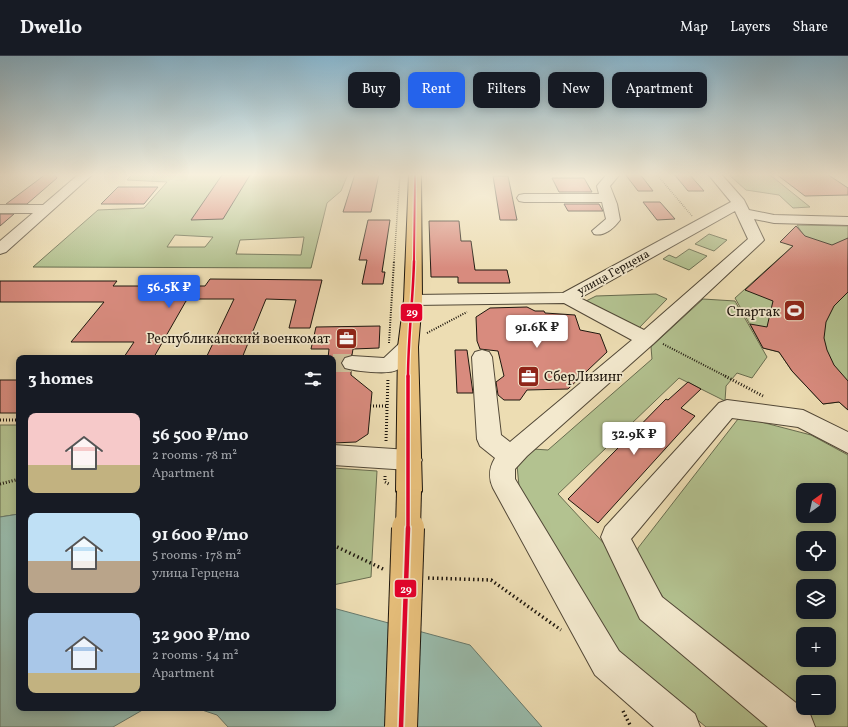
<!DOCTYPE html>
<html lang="en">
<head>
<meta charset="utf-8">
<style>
	body { margin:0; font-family:Vollkorn,serif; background:#242831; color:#f1f3f6; height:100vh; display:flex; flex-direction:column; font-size:15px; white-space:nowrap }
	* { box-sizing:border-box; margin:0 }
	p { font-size:13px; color:#9ea1a6 }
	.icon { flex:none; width:22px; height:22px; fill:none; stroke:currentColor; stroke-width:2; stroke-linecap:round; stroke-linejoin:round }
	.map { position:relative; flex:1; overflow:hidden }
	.side { position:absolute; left:16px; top:299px; width:320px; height:356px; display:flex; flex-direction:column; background:#171b24; border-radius:8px; box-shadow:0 2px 10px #0003 }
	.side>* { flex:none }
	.hud { position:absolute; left:348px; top:16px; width:380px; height:36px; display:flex; gap:8px }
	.needle { width:26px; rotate:33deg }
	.buttons { position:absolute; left:796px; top:427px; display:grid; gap:8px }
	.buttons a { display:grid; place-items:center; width:40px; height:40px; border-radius:8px; background:#171b24; box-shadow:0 2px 10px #0003; font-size:20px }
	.price { position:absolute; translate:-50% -34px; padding:0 9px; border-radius:4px; background:#fff; color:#222; font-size:13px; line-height:26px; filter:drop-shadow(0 1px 2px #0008) }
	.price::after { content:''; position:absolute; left:50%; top:24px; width:12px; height:9px; margin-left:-6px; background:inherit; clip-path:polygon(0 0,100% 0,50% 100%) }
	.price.active { background:#2563eb; color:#fff }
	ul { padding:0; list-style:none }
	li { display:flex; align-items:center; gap:12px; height:100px; padding:0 12px }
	li span { display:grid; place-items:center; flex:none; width:112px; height:80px; border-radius:8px; color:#555 }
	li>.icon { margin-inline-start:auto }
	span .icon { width:48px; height:48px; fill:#fffc; stroke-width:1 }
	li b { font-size:17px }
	h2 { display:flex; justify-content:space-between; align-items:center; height:48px; padding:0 12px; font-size:17px }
	.pill { padding:0 14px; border-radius:8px; background:#171b24; box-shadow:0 2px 10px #0003; font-size:14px; line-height:36px }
	.pill.active { background:#2563eb; color:#fff }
	header { display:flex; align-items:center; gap:24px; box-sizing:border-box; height:56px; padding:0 20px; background:#171b24; border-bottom:1px solid #363941 }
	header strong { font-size:19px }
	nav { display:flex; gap:22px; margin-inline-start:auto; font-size:14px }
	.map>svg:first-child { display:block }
</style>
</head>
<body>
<header>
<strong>Dwello</strong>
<nav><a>Map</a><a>Layers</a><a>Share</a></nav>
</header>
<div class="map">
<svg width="848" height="671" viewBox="0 0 848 671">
	<rect width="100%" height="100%" fill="#edddb3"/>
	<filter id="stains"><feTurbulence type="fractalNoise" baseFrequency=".005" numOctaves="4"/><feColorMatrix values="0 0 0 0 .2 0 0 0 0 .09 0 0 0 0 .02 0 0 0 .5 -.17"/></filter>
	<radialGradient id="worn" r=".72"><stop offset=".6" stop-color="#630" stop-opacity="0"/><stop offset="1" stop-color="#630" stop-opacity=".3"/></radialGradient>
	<g fill="#b3c290" stroke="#686c4f" fill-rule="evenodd">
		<path d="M133 118H348L341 135 327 147 311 212 33 211 98 154 144 152 167 126 127 124ZM175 179 212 181H213L205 191H167ZM304 181 301 199 236 198 240 184Z"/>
		<path d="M728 118H769L810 151 793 152 779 139 746 134Z"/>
		<path d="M797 169 848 170V354L839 346 823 348 792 315 779 296 763 292 735 242 804 180Z"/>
		<path d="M709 178 727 184 714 195 695 188Z"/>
		<path d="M689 193 707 200 689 214 663 203 669 199 676 202Z"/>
		<path d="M656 238 667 243 639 272 586 245 596 240Z"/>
		<path d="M703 243 735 245 767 301 752 322 737 317 726 330 725 345 679 322 558 438 774 671H706L609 590 519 430 517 409 533 393 548 394 652 303 651 291Z"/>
		<path d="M742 361 811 379 848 399V671H814L669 551 637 499 638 492 738 363ZM803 434H829V460H803ZM803 482H829V508H803ZM803 530H829V556H803ZM803 578H829V604H803ZM803 626H829V652H803Z"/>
		<path d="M0 369H19V458L0 461Z"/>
		<path d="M333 412 377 415 371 521 333 529Z"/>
	</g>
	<g fill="#99bcad" stroke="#687a6d">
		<path d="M19 458V652H146L113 671H0V461Z"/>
		<path d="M333 552 470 589 542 671H228L217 659 196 652H333Z"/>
	</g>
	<g fill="#d88b7e" stroke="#1e170e">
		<path d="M46 118H54L57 122 27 148H6Z"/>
		<path d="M355 118H379L371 156H343Z"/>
		<path d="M625 118H640L653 135H638Z"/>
		<path d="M674 118H689L704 135H688Z"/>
		<path d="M776 118H827L848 132V139L805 140Z"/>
		<path d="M222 119H250L223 163 191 164Z"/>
		<path d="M493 120H508L517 164H500Z"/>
		<path d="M552 122H584L592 136H559Z"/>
		<path d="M118 131H158L144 148H101Z"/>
		<path d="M643 146H660L675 163 657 164Z"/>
		<path d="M564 148H599L603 155H568Z"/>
		<path d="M0 158H14L0 170Z"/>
		<path d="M368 164H390L382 216H385L383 228H362L367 204H359Z"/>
		<path d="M429 165H459L461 185H471L475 214H507L510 227H458V221H431Z"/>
		<path d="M796 170 805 180 832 189 848 182V236L834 250 826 266 824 282 827 294 834 309 848 325V354L839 346 823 348 792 315 779 296 763 292 750 268 767 271 773 245 745 234 793 190 780 186Z"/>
		<path d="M210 223 322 224 310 272H289L296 244 266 243 242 302H206L234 243H189L186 245 154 301H124L134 286H71L104 246H0V225H117L113 230H205Z"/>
		<path d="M527 251 535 255H544L545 257 575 259 580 274 600 278 607 296 568 333 527 334 520 344H504L498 339 496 326 504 320 498 295 480 293 477 285 476 261 490 252Z"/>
		<path d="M380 270 379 292 353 293 352 299 345 301 341 306 344 313 351 315V319L372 336 368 378 356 386 333 387V302H328L329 293H311L316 271Z"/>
		<path d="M455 294H467L473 337H457Z"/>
		<rect x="0" y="324" width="19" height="33"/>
		<path d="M688 326 701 333 681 352 695 360 598 467 568 443 666 343 668 344Z"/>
	</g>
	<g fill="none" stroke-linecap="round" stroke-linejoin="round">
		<path stroke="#cebf9a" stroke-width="18" stroke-dasharray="18 10" stroke-linecap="butt" d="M333 307H352"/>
		<defs>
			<g id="minor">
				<path d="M79 118H93L6 196 0 198V185L33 157H0V149H43Z"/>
				<path d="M607 118H620L610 130 617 148 620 164C614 172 604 181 594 178L592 175 606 163 602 146H524L519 145 517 142 519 139 524 138H599L597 130Z"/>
				<path d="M708 118H721L744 144 749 154 774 159 848 161V169L774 167 754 163 764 184 761 187 653 288 527 400 515 413V423L619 595 695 658 700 671H654L595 619 493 432C488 421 489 412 495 402L480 390 477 383 472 301 475 296 482 294 489 296 492 301 501 379 510 386 632 284 564 247 413 249 407 248 404 244 407 240 413 239 563 237 731 146ZM735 155 748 183 644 274 580 242Z"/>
				<path d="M408 284 415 286 418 291C413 299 404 309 397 314 388 319 355 315 345 312L342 307 345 302 352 300 384 302 401 286Z"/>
				<path d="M727 344 803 354 848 376V397L798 371 732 362 631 483 662 541 810 658 815 671H768L640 563 601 481 605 471 719 347Z"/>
				<path d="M333 389 409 394 418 397 422 404 418 411 409 414 333 409Z"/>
			</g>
			<path id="major" d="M409 118H421L422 244 418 291 422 435 418 443 409 447 400 443 396 435 398 291 404 244Z"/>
		</defs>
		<use href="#minor" stroke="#524837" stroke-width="2"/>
		<use href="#major" stroke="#1e170e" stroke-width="2"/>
		<g stroke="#1e170e" stroke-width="1.5" stroke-dasharray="0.5 1.5" stroke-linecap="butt">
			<path d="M646 118 658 120 692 160"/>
			<path d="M843 118 848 120"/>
			<path d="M394 206 400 118"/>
		</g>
		<g stroke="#1e170e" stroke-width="2" stroke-dasharray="1 1.5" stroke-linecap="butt">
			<path d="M427 277 467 256"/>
			<path d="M389 287 394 205"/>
			<path d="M663 288 727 321"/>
		</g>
		<g stroke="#1e170e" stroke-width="3" stroke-dasharray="1 2" stroke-linecap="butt">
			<path d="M725 320 763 340"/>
			<path d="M370 350H387"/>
			<path d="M0 364H19"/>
			<path d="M386 385 388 322"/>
			<path d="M385 420V426L389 428"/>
			<path d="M0 428 19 423"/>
		</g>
		<g stroke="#1e170e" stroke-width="3.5" stroke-dasharray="1.5 3" stroke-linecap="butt">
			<path d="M333 489 383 513"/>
			<path d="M428 522 491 524 561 574"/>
			<path d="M623 655 631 671"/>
		</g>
		<use href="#minor" fill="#f3e9ce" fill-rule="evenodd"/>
		<use href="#major" fill="#e6be7a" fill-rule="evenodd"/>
		<defs>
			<path id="major-bridge-far1" d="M408 473 409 435"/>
			<path id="major-bridge" d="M401 671 408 472"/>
		</defs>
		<use href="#major-bridge-far1" stroke="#1e170e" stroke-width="26" stroke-linecap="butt"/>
		<use href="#major-bridge" stroke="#1e170e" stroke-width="34" stroke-linecap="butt"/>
		<use href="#major-bridge-far1" stroke="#e6be7a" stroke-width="24"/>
		<use href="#major-bridge" stroke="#e6be7a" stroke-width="32"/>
		<defs>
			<path id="bus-1-far3" d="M414 206 415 118"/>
			<path id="bus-1-far2" d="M408 321C408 283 413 244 414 205"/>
			<path id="bus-1-far1" d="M408 473V320"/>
			<path id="bus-1" d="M401 671 408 472"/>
		</defs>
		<use href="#bus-1-far3" stroke="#f3e9ce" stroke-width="4"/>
		<use href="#bus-1-far2" stroke="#f3e9ce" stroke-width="5"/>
		<use href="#bus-1-far1" stroke="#f3e9ce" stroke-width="6"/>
		<use href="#bus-1" stroke="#f3e9ce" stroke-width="8"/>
		<use href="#bus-1-far3" stroke="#e4002b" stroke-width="2"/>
		<use href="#bus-1-far2" stroke="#e4002b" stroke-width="2.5"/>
		<use href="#bus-1-far1" stroke="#e4002b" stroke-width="3.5"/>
		<use href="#bus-1" stroke="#e4002b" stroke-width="4.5"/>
	</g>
	<linearGradient id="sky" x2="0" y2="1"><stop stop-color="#88b7d0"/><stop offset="0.56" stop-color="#f7f0dd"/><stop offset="1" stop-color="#f7f0dd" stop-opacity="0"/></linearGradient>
	<rect width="848" height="212" fill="url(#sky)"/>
	<defs>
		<symbol id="stadium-square" viewBox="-11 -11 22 22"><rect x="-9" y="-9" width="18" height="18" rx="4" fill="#8f2418" stroke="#f3e9ce"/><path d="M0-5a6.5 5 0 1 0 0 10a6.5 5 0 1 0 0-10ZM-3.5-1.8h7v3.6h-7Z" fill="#fff"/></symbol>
		<symbol id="office-square" viewBox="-11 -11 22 22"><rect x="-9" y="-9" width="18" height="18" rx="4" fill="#8f2418" stroke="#f3e9ce"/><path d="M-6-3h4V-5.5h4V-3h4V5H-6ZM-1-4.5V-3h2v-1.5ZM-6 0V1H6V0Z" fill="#fff"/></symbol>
	</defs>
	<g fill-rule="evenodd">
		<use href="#stadium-square" x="782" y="242" width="25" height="25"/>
		<use href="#office-square" x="334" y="270" width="25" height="25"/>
		<use href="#office-square" x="516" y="308" width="25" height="25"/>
	</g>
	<g text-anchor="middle" stroke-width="3.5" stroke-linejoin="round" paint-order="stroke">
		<g font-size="12" fill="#1e170e" stroke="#f3e9ce">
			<text transform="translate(613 216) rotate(-29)" y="4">улица Герцена</text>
		</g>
		<g font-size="14" fill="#1e170e" stroke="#f3e9ce" text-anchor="end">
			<text x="780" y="260">Спартак</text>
			<text x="330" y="287">Республиканский военкомат</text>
			<text x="544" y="325" text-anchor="start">СберЛизинг</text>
		</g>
	</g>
	<g stroke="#f3e9ce" stroke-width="1.5">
		<rect x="400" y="247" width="23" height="19" rx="4" fill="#e4002b"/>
		<rect x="394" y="523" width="23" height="19" rx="4" fill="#e4002b"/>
	</g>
	<g font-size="11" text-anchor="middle" font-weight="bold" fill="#fff">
		<text x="412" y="260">29</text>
		<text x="406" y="537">29</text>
	</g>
	<rect width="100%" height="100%" filter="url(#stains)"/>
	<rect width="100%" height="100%" fill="url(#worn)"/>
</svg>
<div class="buttons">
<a><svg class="needle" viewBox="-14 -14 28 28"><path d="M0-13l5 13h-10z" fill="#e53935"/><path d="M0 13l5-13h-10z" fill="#9ea1a6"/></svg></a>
<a><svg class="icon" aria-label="locate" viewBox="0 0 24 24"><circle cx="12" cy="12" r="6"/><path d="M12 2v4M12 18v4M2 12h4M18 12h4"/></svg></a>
<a><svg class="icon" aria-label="layers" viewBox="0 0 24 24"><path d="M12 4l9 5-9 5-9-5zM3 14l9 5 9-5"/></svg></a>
<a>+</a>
<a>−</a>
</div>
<b class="price active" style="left:169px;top:253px">56.5K ₽</b>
<b class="price" style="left:537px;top:293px">91.6K ₽</b>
<b class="price" style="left:634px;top:400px">32.9K ₽</b>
<div class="hud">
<a class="pill">Buy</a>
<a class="pill active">Rent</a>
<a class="pill">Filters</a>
<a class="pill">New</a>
<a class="pill">Apartment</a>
</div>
<section class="side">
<h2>3 homes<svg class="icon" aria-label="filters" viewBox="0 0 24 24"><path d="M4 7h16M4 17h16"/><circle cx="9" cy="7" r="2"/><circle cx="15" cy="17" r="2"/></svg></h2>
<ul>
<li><span style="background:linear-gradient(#f6c9c9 65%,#c2b280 0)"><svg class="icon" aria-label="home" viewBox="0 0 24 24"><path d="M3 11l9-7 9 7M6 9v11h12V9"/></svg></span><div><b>56 500 ₽/mo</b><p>2 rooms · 78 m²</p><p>Apartment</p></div></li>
<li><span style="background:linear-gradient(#bfe0f5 60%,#b9a48a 0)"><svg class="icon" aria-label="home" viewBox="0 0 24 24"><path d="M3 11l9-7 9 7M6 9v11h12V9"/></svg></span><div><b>91 600 ₽/mo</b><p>5 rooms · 178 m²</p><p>улица Герцена</p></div></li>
<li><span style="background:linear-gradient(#a9c7e8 75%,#c2b280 0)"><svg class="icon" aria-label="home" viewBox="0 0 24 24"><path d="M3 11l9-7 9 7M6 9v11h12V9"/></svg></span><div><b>32 900 ₽/mo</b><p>2 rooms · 54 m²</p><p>Apartment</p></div></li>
</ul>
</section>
</div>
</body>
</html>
